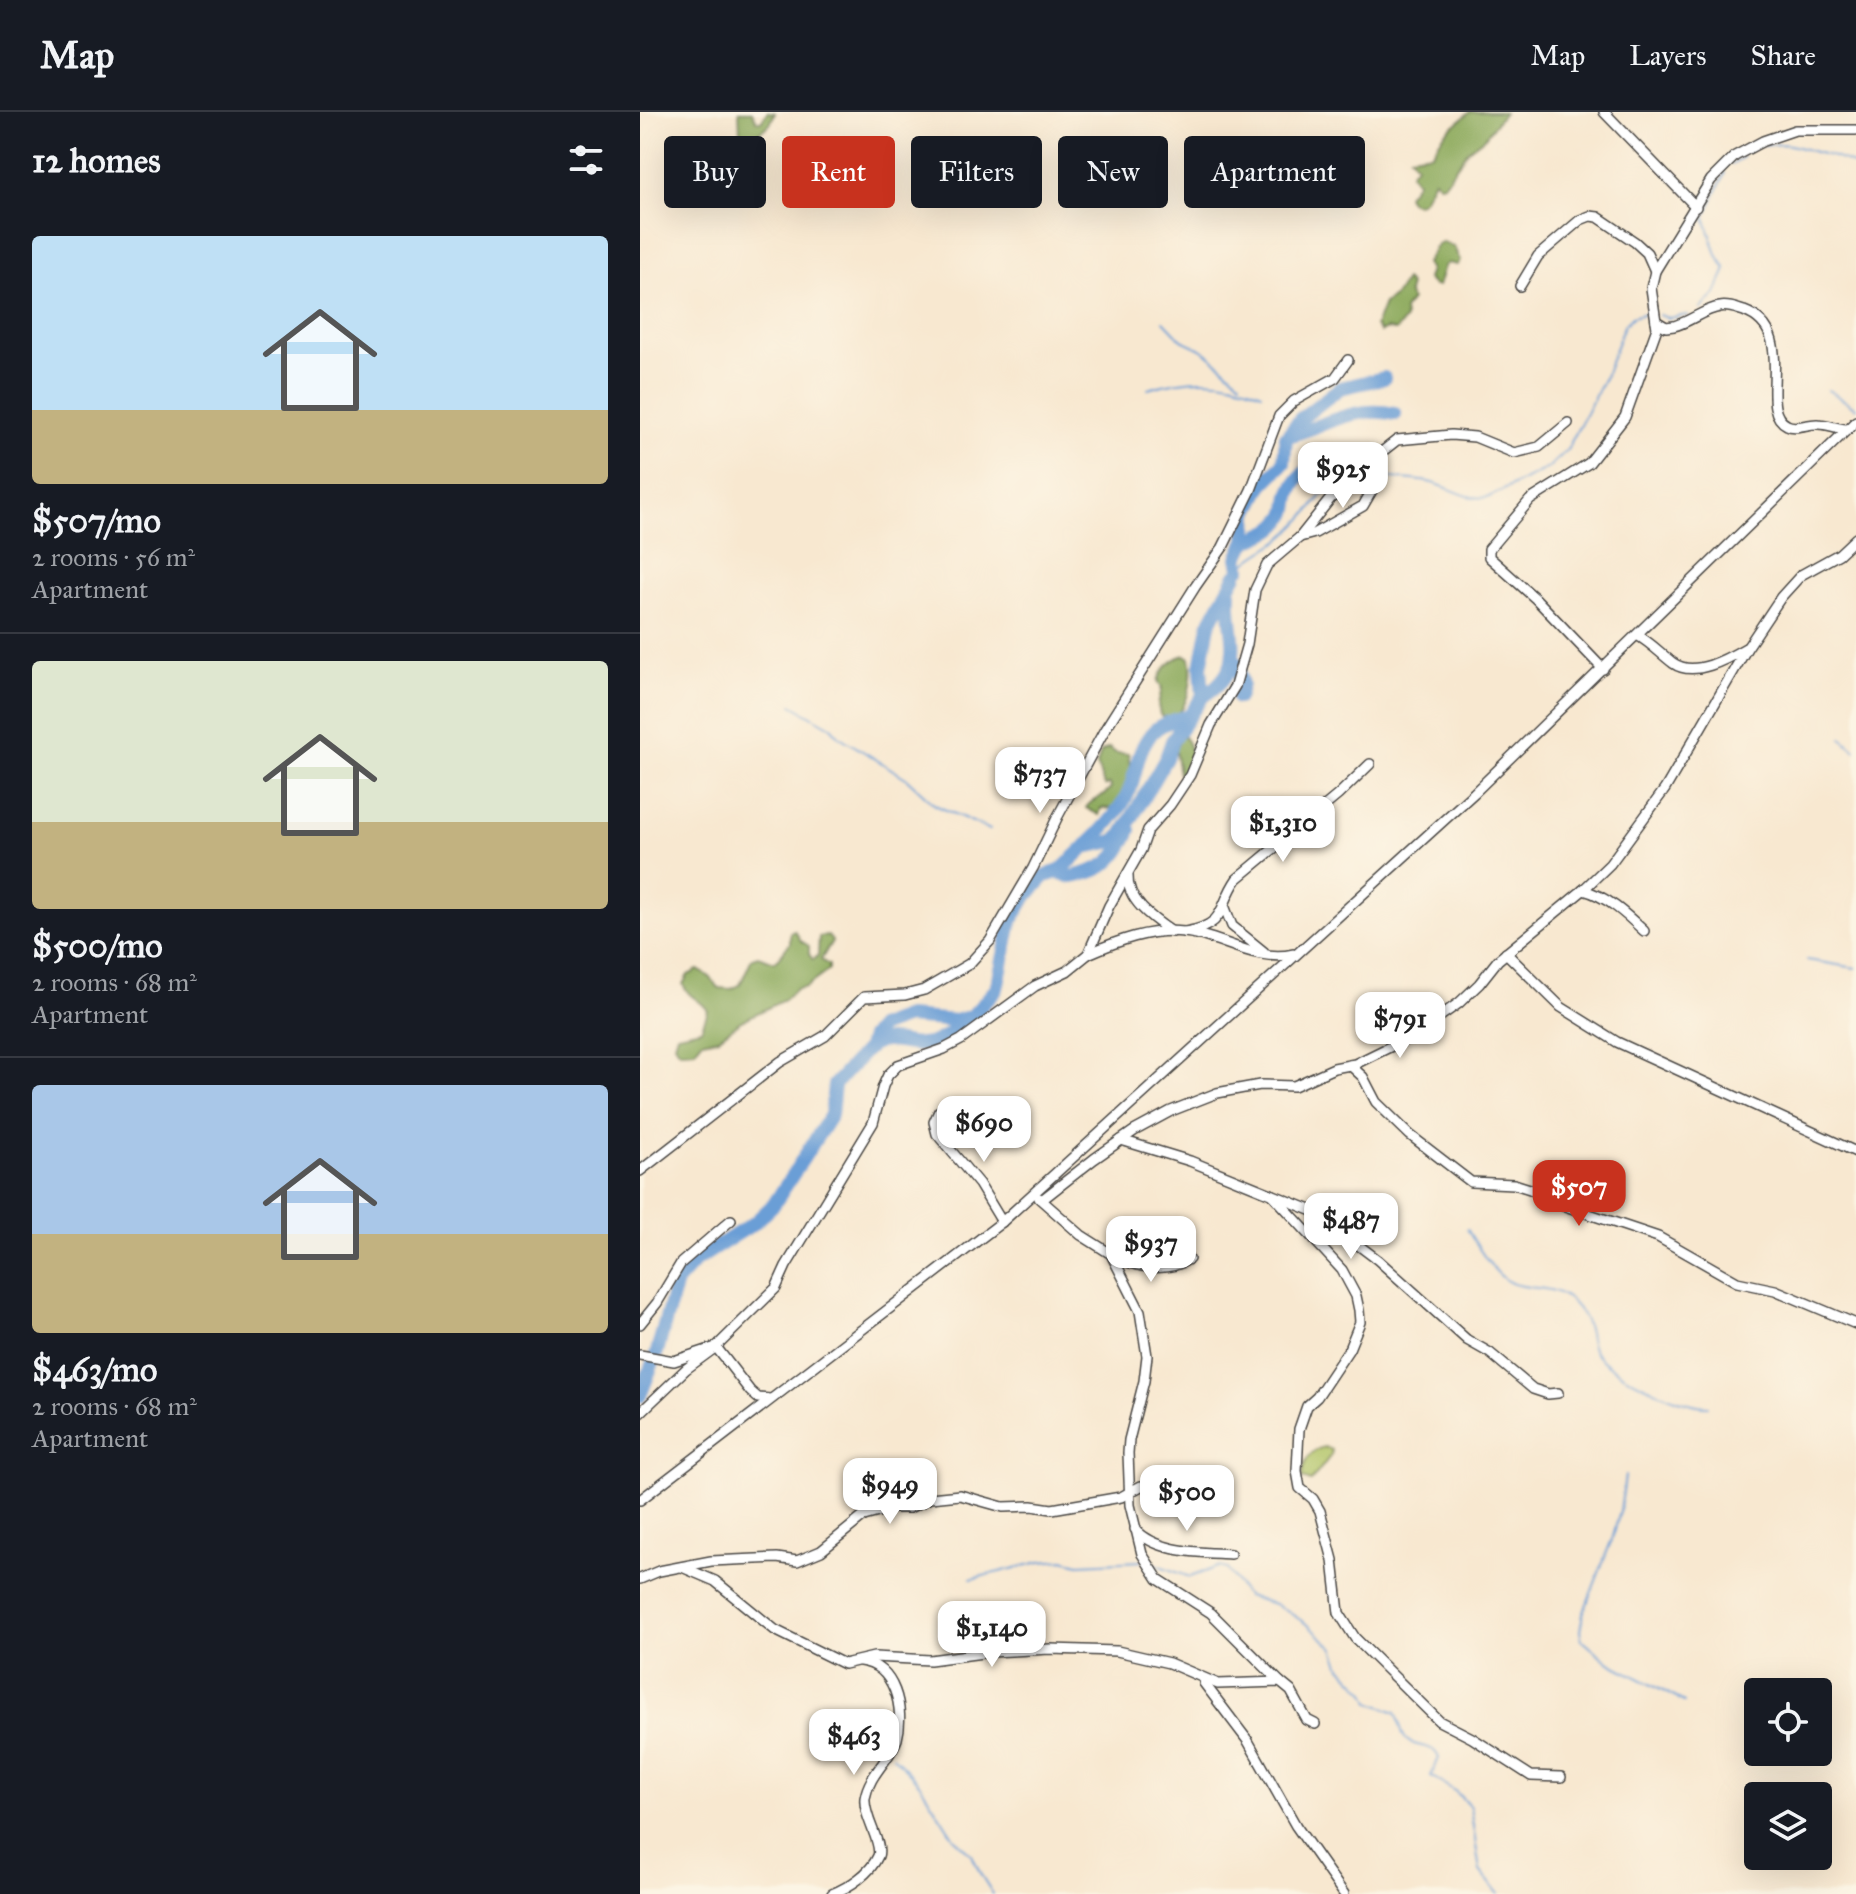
<!DOCTYPE html>
<html lang="en">
<head>
<meta charset="utf-8">
<style>
	body { margin:0; font-family:"IM FELL Great Primer",serif; background:#242831; color:#f1f3f6; height:100vh; display:flex; flex-direction:column; font-size:30px; white-space:nowrap }
	* { box-sizing:border-box; margin:0 }
	p { font-size:26px; color:#9ea1a6 }
	.icon { flex:none; width:44px; height:44px; fill:none; stroke:currentColor; stroke-width:2; stroke-linecap:round; stroke-linejoin:round }
	.map { position:relative; flex:1; overflow:hidden }
	.drawer { display:flex; flex-direction:column; background:#171b24; width:640px }
	.drawer>* { flex:none }
	.banner { position:absolute; left:24px; top:24px; width:760px; height:72px; display:flex; gap:16px }
	.buttons { position:absolute; left:1104px; top:1566px; display:grid; gap:16px }
	.buttons a { display:grid; place-items:center; width:88px; height:88px; border-radius:8px; background:#171b24; box-shadow:0 8px 32px #0002; font-size:40px }
	.price { position:absolute; translate:-50% -68px; padding:0 18px; border-radius:16px; background:#fff; color:#222; font-size:26px; line-height:52px; filter:drop-shadow(0 2px 4px #0008) }
	.price::after { content:''; position:absolute; left:50%; top:48px; width:24px; height:18px; margin-left:-12px; background:inherit; clip-path:polygon(0 0,100% 0,50% 100%) }
	.price.current { background:#c8321e; color:#fff }
	ul { padding:0; list-style:none }
	li { display:grid; align-content:center; gap:16px; height:424px; padding:0 32px }
	li+li { border-top:2px solid #363941 }
	li span { display:grid; place-items:center; height:248px; border-radius:8px; color:#555 }
	li>.icon { margin-inline-start:auto }
	span .icon { width:144px; height:144px; fill:#fffc; stroke-width:1 }
	li b { font-size:34px }
	h2 { display:flex; justify-content:space-between; align-items:center; height:96px; padding:0 32px; font-size:34px }
	.pill { padding:0 28px; border-radius:8px; background:#171b24; box-shadow:0 8px 32px #0002; font-size:28px; line-height:72px }
	.pill.current { background:#c8321e; color:#fff }
	header { display:flex; align-items:center; gap:48px; box-sizing:border-box; height:112px; padding:0 40px; background:#171b24; border-bottom:2px solid #363941 }
	header strong { font-size:38px }
	nav { display:flex; gap:44px; margin-inline-start:auto; font-size:28px }
	main { display:flex; flex:1; min-height:0 }
	.map>svg:first-child { display:block }
</style>
</head>
<body>
<header>
<strong>Map</strong>
<nav><a>Map</a><a>Layers</a><a>Share</a></nav>
</header>
<main>
<section class="drawer">
<h2>12 homes<svg class="icon" aria-label="filters" viewBox="0 0 24 24"><path d="M4 7h16M4 17h16"/><circle cx="9" cy="7" r="2"/><circle cx="15" cy="17" r="2"/></svg></h2>
<ul>
<li><span style="background:linear-gradient(#bfe0f5 70%,#c2b280 0)"><svg class="icon" aria-label="home" viewBox="0 0 24 24"><path d="M3 11l9-7 9 7M6 9v11h12V9"/></svg></span><div><b>$507/mo</b><p>2 rooms · 56 m²</p><p>Apartment</p></div></li>
<li><span style="background:linear-gradient(#dfe7d0 65%,#c2b280 0)"><svg class="icon" aria-label="home" viewBox="0 0 24 24"><path d="M3 11l9-7 9 7M6 9v11h12V9"/></svg></span><div><b>$500/mo</b><p>2 rooms · 68 m²</p><p>Apartment</p></div></li>
<li><span style="background:linear-gradient(#a9c7e8 60%,#c2b280 0)"><svg class="icon" aria-label="home" viewBox="0 0 24 24"><path d="M3 11l9-7 9 7M6 9v11h12V9"/></svg></span><div><b>$463/mo</b><p>2 rooms · 68 m²</p><p>Apartment</p></div></li>
</ul>
</section>
<div class="map">
<svg width="1216" height="1782" viewBox="0 0 1216 1782">
	<rect width="100%" height="100%" fill="#fcf5e5"/>
	<filter id="ink" filterUnits="userSpaceOnUse"><feTurbulence type="fractalNoise" baseFrequency=".0125" numOctaves="2"/><feDisplacementMap in="SourceGraphic" scale="16" xChannelSelector="R" yChannelSelector="G"/><feConvolveMatrix kernelMatrix="1 2 1 2 8 2 1 2 1" color-interpolation-filters="sRGB"/></filter>
	<filter id="wash" filterUnits="userSpaceOnUse"><feTurbulence type="fractalNoise" baseFrequency=".006" numOctaves="4" result="noise"/><feDisplacementMap in="SourceGraphic" scale="32" xChannelSelector="R" yChannelSelector="G"/><feGaussianBlur stdDeviation="1.8" result="paint"/><feColorMatrix in="noise" values="0 0 0 0 0 0 0 0 0 0 0 0 0 0 0 0 0 1.4 0 .05"/><feComposite in="paint" operator="in"/></filter>
	<g filter="url(#wash)">
		<rect width="100%" height="100%" fill="#f8e8d0"/>
		<path fill="#b2c569" stroke="#6e784a" stroke-width="2" d="M684 1335 692 1338 691 1343 671 1369 662 1366C663 1351 668 1340 684 1335Z"/>
		<g fill="#8daa5d" stroke="#5c6a44" stroke-width="2">
			<path d="M99 0H112L117 9H121L127 0 135 1 130 12 97 37 93 32 100 21Z"/>
			<path d="M830 0H864L845 25 828 38 804 72 800 73 794 67 783 88 777 92 770 89 767 83 777 70 770 61 776 53 770 44 792 41 805 21Z"/>
			<path d="M802 130 814 135 820 149 817 153 808 151 804 154 798 174H794L787 167 790 158 786 151 796 134Z"/>
			<path d="M765 168 770 173 768 181 771 188 764 198 765 207 756 219 747 217 740 220 735 214 744 192 755 184Z"/>
			<path d="M546 543 550 546C554 564 549 588 538 603L523 605 520 603 518 593 522 576 518 570C520 558 534 545 546 543Z"/>
			<path d="M541 625H544C553 636 554 654 544 664L539 662 535 638Z"/>
			<path d="M469 636 476 641 488 642C493 661 488 681 476 697L461 696 459 703 446 696C451 686 465 686 471 676L470 672 465 674C463 672 458 657 457 653L461 640Z"/>
			<path d="M155 819 161 829 169 834V842L173 848 178 843 179 825 188 824 192 829 181 848 189 853V858L166 875 156 877 144 888 101 909 78 926 62 929 55 938 40 939 34 932 37 922 61 917 68 899C61 887 48 886 43 872L48 863 58 858 70 865 79 876 91 877 100 873 112 846 118 844 135 850 150 831V820Z"/>
		</g>
		<g fill="none" stroke-linecap="round" stroke-linejoin="round">
			<g stroke="#6a9ed6" stroke-width="2">
				<path d="M1122 34C1148 29 1156 35 1179 41 1194 45 1203 47 1216 54"/>
				<path d="M1092 53 1103 45"/>
				<path d="M1061 197 1076 182 1086 157 1077 143 1065 105 1085 61"/>
				<path d="M1019 203 1028 206 1048 203"/>
				<path d="M524 209 542 228 563 238 601 270"/>
				<path d="M508 277C549 265 583 264 622 281"/>
				<path d="M1188 278 1216 296"/>
				<path d="M732 360C751 369 768 366 788 370 810 374 825 389 849 385L908 356 927 338 965 264 984 213 992 205 1010 200"/>
				<path d="M596 463C608 444 629 438 645 424 668 404 684 380 703 357L710 354 719 357"/>
				<path d="M152 593 191 615 200 625 266 666 295 693 350 718"/>
				<path d="M1202 626 1216 639"/>
				<path d="M1167 848 1216 856"/>
				<path d="M827 1117C836 1132 856 1167 874 1172 893 1178 910 1173 927 1186 938 1195 946 1207 949 1221 950 1227 951 1234 954 1239 967 1261 1044 1295 1068 1294"/>
				<path d="M985 1364 980 1400 972 1427 943 1502 940 1519 942 1528 968 1550 1044 1590"/>
				<path d="M512 1451 550 1465 578 1455 587 1457 606 1484 635 1492 650 1501 668 1513 694 1536 701 1555 726 1580 730 1590 756 1600C760 1607 760 1619 765 1626 773 1638 792 1629 799 1646L791 1664 816 1680 830 1695 840 1759 859 1782"/>
				<path d="M331 1467 400 1450 423 1448 439 1452 502 1449"/>
				<path d="M253 1644 279 1671 314 1726 332 1743 341 1763 353 1782"/>
			</g>
			<g stroke="#6a9ed6" stroke-width="14">
				<path d="M648 324C687 313 714 293 755 302"/>
				<path d="M604 432C621 420 631 424 645 404 650 398 648 388 651 380 663 352 693 341 719 356"/>
				<path d="M600 456 598 446 606 429 608 401 623 372 644 351 646 325 660 307 700 276 744 266"/>
				<path d="M597 551 602 572 598 586"/>
				<path d="M563 584C611 554 587 523 590 481"/>
				<path d="M446 734C463 718 484 696 491 674 497 656 498 637 511 622 522 609 536 609 550 603"/>
				<path d="M418 760 432 765C465 758 477 749 490 718"/>
				<path d="M228 936C246 923 259 932 279 933 296 934 313 919 325 909"/>
				<path d="M0 1284 17 1240 36 1170 55 1149 114 1111 134 1092 191 1003 194 973 228 936 231 925 240 915 267 905 316 909 332 904 357 876 371 810 385 786 405 764 420 759 445 735 474 729 482 723 526 646 532 629 563 584 561 555 569 513 596 463"/>
			</g>
		</g>
	</g>
	<g filter="url(#ink)">
		<g fill="none" stroke-linecap="round" stroke-linejoin="round">
			<defs>
				<g id="minor">
					<path d="M964 0 1056 95"/>
					<path d="M880 174 898 144 940 108 950 104 958 105 995 130 1007 141 1015 159"/>
					<path d="M1016 209 1026 215 1034 214C1050 210 1064 197 1080 195 1088 193 1097 197 1104 199 1161 220 1114 297 1147 313 1156 318 1168 311 1178 312 1188 312 1198 317 1208 317"/>
					<path d="M660 425 691 386 712 373 726 356"/>
					<path d="M997 523C1011 531 1020 541 1033 551 1054 566 1087 547 1106 536"/>
					<path d="M963 557 896 487 849 445V437L890 388 949 351 985 305 1017 216 1011 176 1015 159 1071 68 1095 44 1123 29 1155 18H1216"/>
					<path d="M488 763C486 788 513 807 532 820"/>
					<path d="M943 778C967 784 987 803 1004 819"/>
					<path d="M585 796 592 814 624 840"/>
					<path d="M545 820C588 813 578 794 597 767L698 683 730 652"/>
					<path d="M866 841 921 895 977 930 1216 1040"/>
					<path d="M448 842C477 829 511 816 544 820 579 823 616 851 653 842"/>
					<path d="M710 953 723 965 736 990 770 1023 831 1070 874 1072 890 1077 922 1093 1018 1125 1097 1170 1135 1178 1216 1212"/>
					<path d="M299 999 294 1010 297 1022 339 1072 362 1110"/>
					<path d="M481 1028 550 1049 673 1099 738 1148 827 1228 850 1241 893 1277 908 1282 918 1281"/>
					<path d="M0 1059 140 950 185 924 224 885 265 883 284 878 329 852 350 829 393 756 418 704 464 619 555 475 583 435 611 378 639 304 654 289 695 266 708 248"/>
					<path d="M633 1083 702 1158 716 1184 719 1198 720 1210 709 1237 677 1285 667 1294 659 1317 657 1359 660 1376 673 1387 680 1399 693 1448 699 1501 715 1526 799 1609 832 1626 891 1664 921 1665"/>
					<path d="M399 1086 441 1123 471 1142 500 1199 507 1244 504 1269 489 1328 488 1341 490 1393 502 1442 518 1467 571 1501 640 1570"/>
					<path d="M403 1087 454 1047 494 1019 531 999 577 981 620 973 654 974 694 956 715 952 772 924 819 891 839 872 858 848 943 778 970 752 1025 677 1107 536 1141 485 1161 463 1199 442 1216 426"/>
					<path d="M474 1144C496 1156 527 1161 549 1147"/>
					<path d="M0 1212 17 1191 41 1151 91 1108"/>
					<path d="M0 1243 34 1249 76 1235 136 1176 146 1154 233 1011 243 974 248 963 258 953 304 937 321 928 395 874 427 859 448 842 469 794 501 738 508 718 530 693 550 663 571 613 595 574 607 532 615 478 627 453 660 425 675 421 723 394 734 375 728 368 726 356 734 346 757 328 811 323 835 325 874 341 899 335 928 311"/>
					<path d="M0 1301 46 1257 76 1235 110 1279 118 1286 130 1287"/>
					<path d="M0 1388 362 1110 834 681 1216 309"/>
					<path d="M495 1417C517 1441 559 1440 590 1442"/>
					<path d="M42 1455 75 1469 135 1518 204 1552 234 1545 290 1548 350 1540 410 1537 477 1539 529 1551 578 1572 640 1570 651 1579 667 1608 675 1612"/>
					<path d="M0 1467 19 1459 71 1449 137 1446 157 1449 181 1439 224 1404 253 1396H269L290 1386 320 1383 363 1395 392 1394 412 1397 481 1385 501 1374"/>
					<path d="M564 1571 608 1629 656 1714 704 1782"/>
					<path d="M192 1782C209 1775 230 1762 238 1744 243 1731 223 1705 225 1686 229 1662 250 1648 257 1627 265 1597 255 1553 220 1549"/>
				</g>
			</defs>
			<use href="#minor" stroke="#4a4744" stroke-width="12"/>
			<use href="#minor" stroke="#fff" stroke-width="9"/>
		</g>
	</g>
</svg>
<div class="buttons">
<a><svg class="icon" aria-label="locate" viewBox="0 0 24 24"><circle cx="12" cy="12" r="6"/><path d="M12 2v4M12 18v4M2 12h4M18 12h4"/></svg></a>
<a><svg class="icon" aria-label="layers" viewBox="0 0 24 24"><path d="M12 4l9 5-9 5-9-5zM3 14l9 5 9-5"/></svg></a>
</div>
<b class="price" style="left:703px;top:398px">$925</b>
<b class="price" style="left:400px;top:703px">$737</b>
<b class="price" style="left:643px;top:752px">$1,310</b>
<b class="price" style="left:760px;top:948px">$791</b>
<b class="price" style="left:344px;top:1052px">$690</b>
<b class="price current" style="left:939px;top:1116px">$507</b>
<b class="price" style="left:711px;top:1149px">$487</b>
<b class="price" style="left:511px;top:1172px">$937</b>
<b class="price" style="left:250px;top:1414px">$949</b>
<b class="price" style="left:547px;top:1421px">$500</b>
<b class="price" style="left:352px;top:1557px">$1,140</b>
<b class="price" style="left:214px;top:1665px">$463</b>
<div class="banner">
<a class="pill">Buy</a>
<a class="pill current">Rent</a>
<a class="pill">Filters</a>
<a class="pill">New</a>
<a class="pill">Apartment</a>
</div>
</div>
</main>
</body>
</html>
